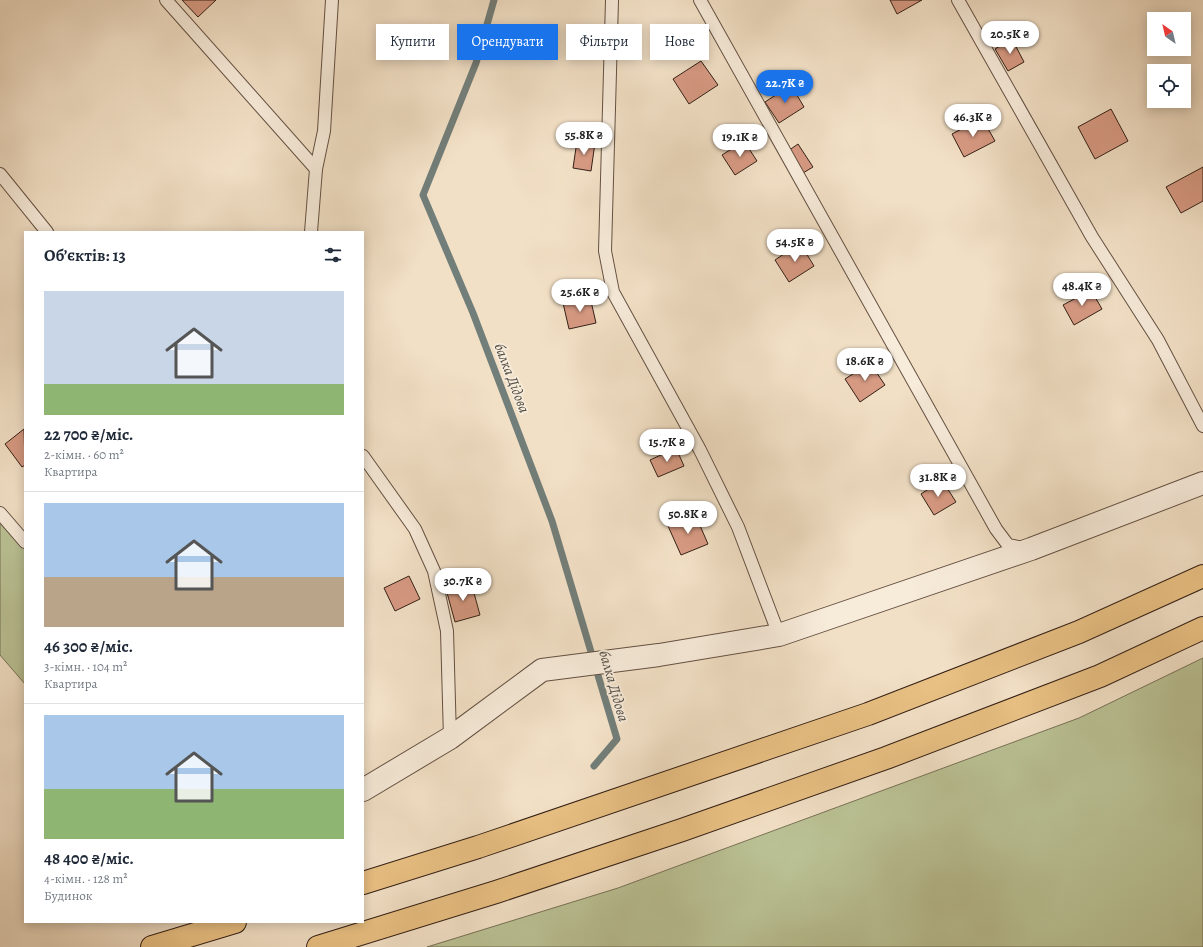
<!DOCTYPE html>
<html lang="uk">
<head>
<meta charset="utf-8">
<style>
	body { margin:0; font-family:Alegreya,serif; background:#f2f2f3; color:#1f2937; height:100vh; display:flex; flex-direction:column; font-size:15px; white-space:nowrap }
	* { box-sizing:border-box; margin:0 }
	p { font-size:13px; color:#747a83 }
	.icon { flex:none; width:22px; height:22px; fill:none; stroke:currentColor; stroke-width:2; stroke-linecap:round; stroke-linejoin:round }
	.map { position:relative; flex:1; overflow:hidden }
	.details { position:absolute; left:24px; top:231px; width:340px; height:692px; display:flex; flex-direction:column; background:#fff; border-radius:0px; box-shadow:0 2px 10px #0003 }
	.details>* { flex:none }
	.hud { position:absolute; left:376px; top:24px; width:380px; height:36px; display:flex; gap:8px }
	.needle { width:26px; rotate:326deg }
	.controls { position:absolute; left:1147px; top:12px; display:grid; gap:8px }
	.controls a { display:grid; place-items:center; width:44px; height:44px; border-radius:0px; background:#fff; box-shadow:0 2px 10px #0003; font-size:20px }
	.price { position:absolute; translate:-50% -34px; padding:0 9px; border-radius:14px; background:#fff; color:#222; font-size:13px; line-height:26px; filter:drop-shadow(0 1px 2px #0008) }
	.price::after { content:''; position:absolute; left:50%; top:24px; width:12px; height:9px; margin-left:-6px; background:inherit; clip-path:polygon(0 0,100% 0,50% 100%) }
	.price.on { background:#1a73e8; color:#fff }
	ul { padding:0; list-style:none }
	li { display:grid; align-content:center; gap:8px; height:212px; padding:0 20px }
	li+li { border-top:1px solid #e0e1e3 }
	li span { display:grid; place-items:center; height:124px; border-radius:0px; color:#555 }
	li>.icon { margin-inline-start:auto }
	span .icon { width:72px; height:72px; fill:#fffc; stroke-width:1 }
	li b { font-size:17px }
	h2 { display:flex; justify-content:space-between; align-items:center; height:48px; padding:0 20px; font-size:17px }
	.chip { padding:0 14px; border-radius:0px; background:#fff; box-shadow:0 2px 10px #0003; font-size:14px; line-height:36px }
	.chip.on { background:#1a73e8; color:#fff }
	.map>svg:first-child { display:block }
</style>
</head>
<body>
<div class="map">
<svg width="1203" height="947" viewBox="0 0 1203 947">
	<rect width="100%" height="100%" fill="#f2e0c6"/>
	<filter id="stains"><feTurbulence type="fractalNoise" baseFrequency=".005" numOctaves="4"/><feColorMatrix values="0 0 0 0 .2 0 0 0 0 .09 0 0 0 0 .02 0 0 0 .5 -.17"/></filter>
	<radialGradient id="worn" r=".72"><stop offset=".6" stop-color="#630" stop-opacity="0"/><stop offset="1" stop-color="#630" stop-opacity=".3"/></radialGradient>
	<g fill="#bac295" stroke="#777156">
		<path d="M0 513 25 542V684L0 655Z"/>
		<path d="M1203 658V947H427L618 888 1079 718Z"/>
	</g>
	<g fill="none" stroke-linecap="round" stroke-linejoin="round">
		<path stroke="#727e79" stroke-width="7" d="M494 0 476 63 423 195 473 313 552 521 617 739 594 766"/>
	</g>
	<g fill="#d79a83" stroke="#342016">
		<path d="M182 0H216L198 17Z"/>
		<path d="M890 0H922L897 14Z"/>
		<path d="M1012 39 1024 62 1008 71 995 49Z"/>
		<path d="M701 61 718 85 689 104 673 79Z"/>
		<path d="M791 85 804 107 779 123 765 102Z"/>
		<path d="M1111 109 1128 141 1095 159 1078 127Z"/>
		<path d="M982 118 995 141 964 157 952 134Z"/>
		<path d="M577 141 595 143 591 171 573 168Z"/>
		<path d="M744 141 757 161 735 175 722 155Z"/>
		<path d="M798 144 813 167 803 173 788 151Z"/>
		<path d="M1203 167V201L1181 213 1166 187Z"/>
		<path d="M800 243 814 266 789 282 775 260Z"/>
		<path d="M1091 290 1102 309 1074 325 1063 305Z"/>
		<path d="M590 297 596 323 569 329 563 303Z"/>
		<path d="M870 363 885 385 860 402 845 379Z"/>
		<path d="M24 429 25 465 22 467 5 444Z"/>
		<path d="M676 448 684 466 658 477 650 460Z"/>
		<path d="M942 480 956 502 934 515 921 494Z"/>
		<path d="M695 514 708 544 681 555 668 526Z"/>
		<path d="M409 576 420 599 395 611 384 588Z"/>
		<path d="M471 582 480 615 455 622 446 589Z"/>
	</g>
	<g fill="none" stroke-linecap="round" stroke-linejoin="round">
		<defs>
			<g id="service">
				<path d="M166 0 316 169"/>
				<path d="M612 0 605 251 613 292 700 450 738 527 779 635"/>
				<path d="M700 0 996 529 1008 545 1024 548"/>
				<path d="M958 0 1092 237 1158 340 1203 426"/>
				<path d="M0 174 47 232"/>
				<path d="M311 232 316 169 324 131 332 0"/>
				<path d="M363 456 415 529 434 571 447 631 450 738"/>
				<path d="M0 513 25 542"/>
			</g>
			<path id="minor" d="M363 790 450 738 542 670 659 655 779 635 1031 549 1203 483"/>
			<g id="primary">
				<path d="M363 883 478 847 868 714 1079 632 1203 576"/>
				<path d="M152 947 235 922"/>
				<path d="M318 947 496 892 682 830 886 758 1100 676 1203 628"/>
			</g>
		</defs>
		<use href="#service" stroke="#645042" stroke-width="14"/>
		<use href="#minor" stroke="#645042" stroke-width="24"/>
		<use href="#primary" stroke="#342016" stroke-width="24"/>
		<use href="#service" stroke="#f7ebda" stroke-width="12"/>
		<use href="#minor" stroke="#f7ebda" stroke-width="22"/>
		<use href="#primary" stroke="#e9c083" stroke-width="22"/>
	</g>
	<g text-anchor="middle" stroke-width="3.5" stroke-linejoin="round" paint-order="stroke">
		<g font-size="15" font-style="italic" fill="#534f48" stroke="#f7ebda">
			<text transform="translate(512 378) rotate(69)" y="5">балка Дідова</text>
			<text transform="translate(614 686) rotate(74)" y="5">балка Дідова</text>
		</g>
	</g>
	<rect width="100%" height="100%" filter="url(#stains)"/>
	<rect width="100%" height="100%" fill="url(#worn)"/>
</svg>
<div class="controls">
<a><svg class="needle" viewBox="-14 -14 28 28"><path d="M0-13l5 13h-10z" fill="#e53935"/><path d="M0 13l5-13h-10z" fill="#747a83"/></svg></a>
<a><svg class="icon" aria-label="locate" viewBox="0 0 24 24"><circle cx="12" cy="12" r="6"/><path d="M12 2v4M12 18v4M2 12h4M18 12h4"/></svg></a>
</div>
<b class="price" style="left:1010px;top:55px">20.5K ₴</b>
<b class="price on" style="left:785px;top:104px">22.7K ₴</b>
<b class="price" style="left:973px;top:138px">46.3K ₴</b>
<b class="price" style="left:584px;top:156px">55.8K ₴</b>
<b class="price" style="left:740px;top:158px">19.1K ₴</b>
<b class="price" style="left:795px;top:263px">54.5K ₴</b>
<b class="price" style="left:1082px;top:307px">48.4K ₴</b>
<b class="price" style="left:580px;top:313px">25.6K ₴</b>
<b class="price" style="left:865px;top:382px">18.6K ₴</b>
<b class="price" style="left:667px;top:463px">15.7K ₴</b>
<b class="price" style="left:938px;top:498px">31.8K ₴</b>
<b class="price" style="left:688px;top:535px">50.8K ₴</b>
<b class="price" style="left:463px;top:602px">30.7K ₴</b>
<div class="hud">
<a class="chip">Купити</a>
<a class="chip on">Орендувати</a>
<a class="chip">Фільтри</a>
<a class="chip">Нове</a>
</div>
<section class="details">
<h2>Об’єктів: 13<svg class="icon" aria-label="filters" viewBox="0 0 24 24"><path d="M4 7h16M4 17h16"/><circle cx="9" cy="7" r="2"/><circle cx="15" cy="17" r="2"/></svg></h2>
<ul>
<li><span style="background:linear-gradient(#c9d6e8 75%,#8fb573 0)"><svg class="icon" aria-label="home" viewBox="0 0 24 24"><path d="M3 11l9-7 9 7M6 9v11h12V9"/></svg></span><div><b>22 700 ₴/міс.</b><p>2-кімн. · 60 m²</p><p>Квартира</p></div></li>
<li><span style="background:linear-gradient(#a9c7e8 60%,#b9a48a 0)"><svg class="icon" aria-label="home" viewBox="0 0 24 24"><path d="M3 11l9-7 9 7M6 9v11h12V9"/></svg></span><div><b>46 300 ₴/міс.</b><p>3-кімн. · 104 m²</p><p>Квартира</p></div></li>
<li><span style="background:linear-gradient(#a9c7e8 60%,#8fb573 0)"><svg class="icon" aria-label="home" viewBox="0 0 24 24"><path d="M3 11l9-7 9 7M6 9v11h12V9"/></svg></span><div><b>48 400 ₴/міс.</b><p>4-кімн. · 128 m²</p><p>Будинок</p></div></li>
</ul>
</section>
</div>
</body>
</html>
